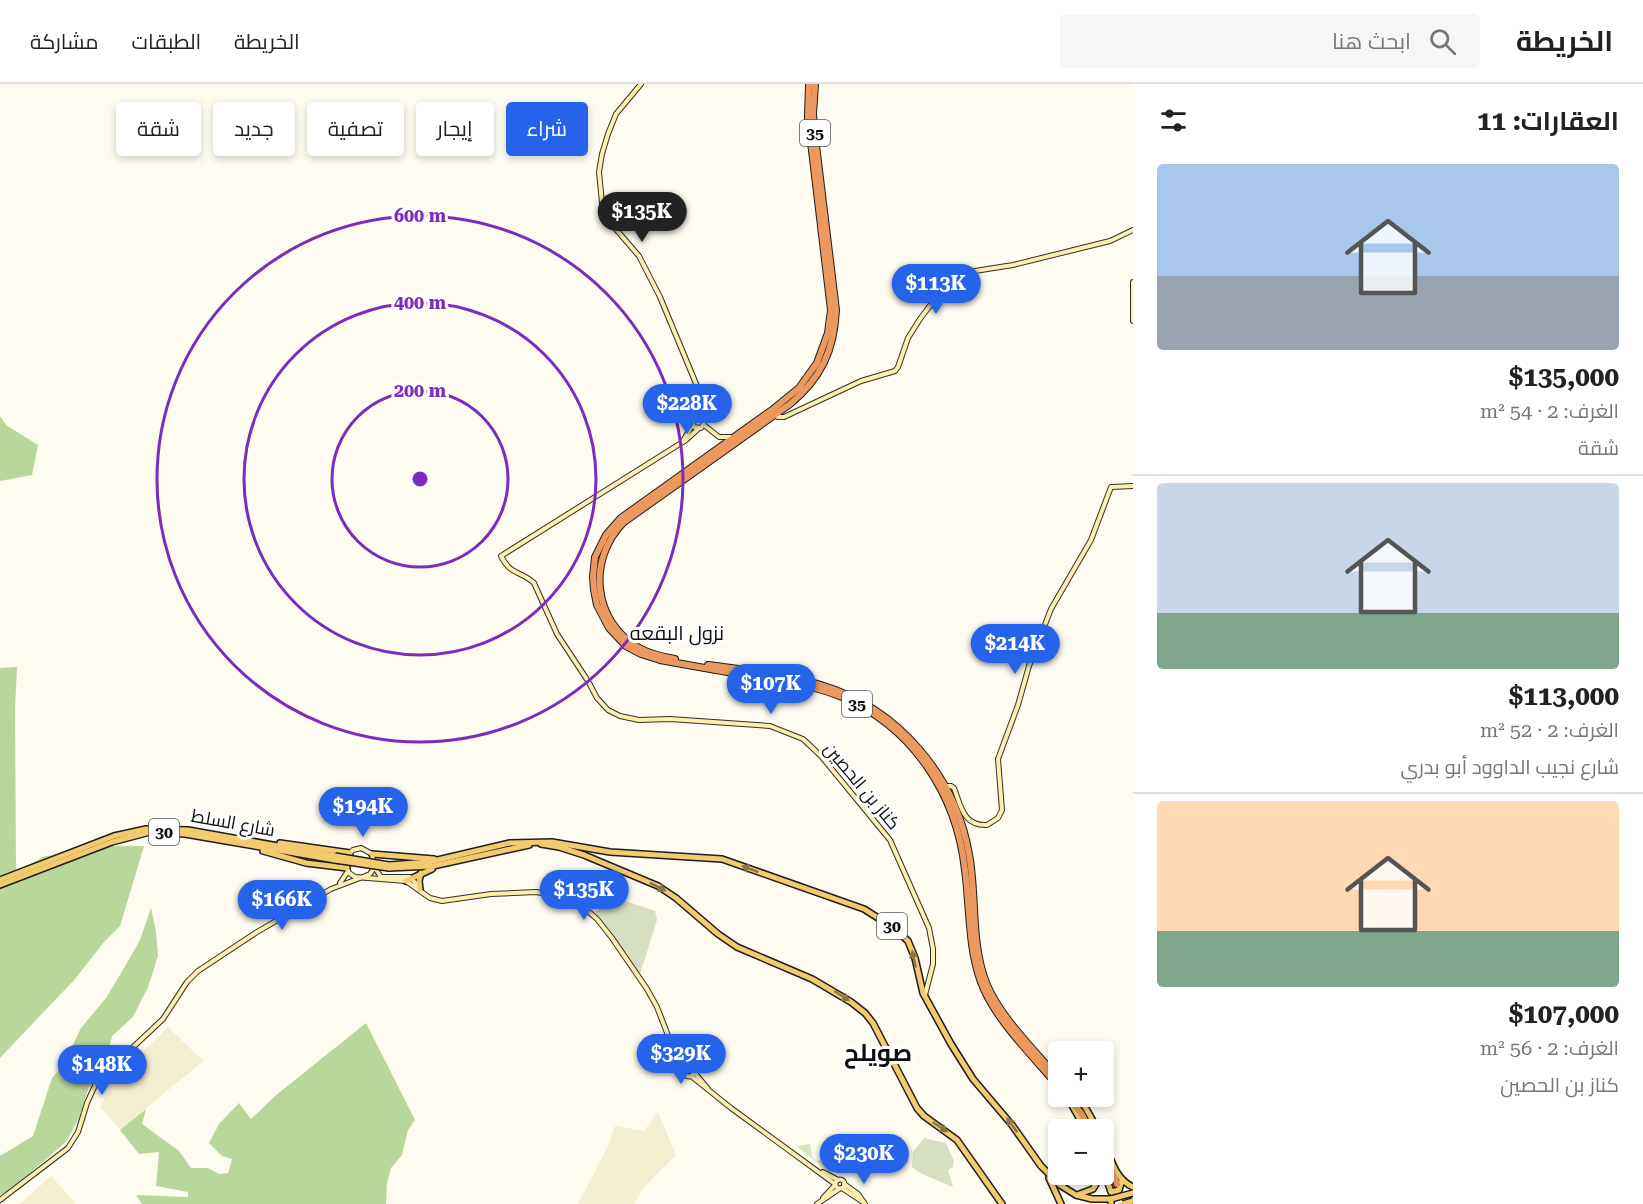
<!DOCTYPE html>
<html lang="ar">
<head>
<meta charset="utf-8">
<style>
	body { margin:0; font-family:"Roboto Serif",Cairo,serif; background:#f6f6f6; color:#222; direction:rtl; height:100vh; display:flex; flex-direction:column; font-size:22px; white-space:nowrap }
	* { box-sizing:border-box; margin:0 }
	p { font-size:20px; color:#767676 }
	.icon { flex:none; width:33px; height:33px; fill:none; stroke:currentColor; stroke-width:2; stroke-linecap:round; stroke-linejoin:round }
	.map { position:relative; flex:1; overflow:hidden; direction:ltr }
	.details { display:flex; flex-direction:column; background:#fff; width:510px }
	.details>* { flex:none }
	.hud { position:absolute; left:18px; top:18px; width:570px; height:54px; direction:rtl; display:flex; gap:12px }
	.buttons { position:absolute; left:1048px; top:957px; display:grid; gap:12px }
	.buttons a { display:grid; place-items:center; width:66px; height:66px; border-radius:6px; background:#fff; box-shadow:0 3px 9px #0003; font-size:30px }
	.price { position:absolute; translate:-50% -51px; padding:0 14px; border-radius:21px; background:#2563eb; color:#fff; font-size:20px; line-height:39px; filter:drop-shadow(0 2px 3px #0008) }
	.price::after { content:''; position:absolute; left:50%; top:36px; width:18px; height:14px; margin-left:-9px; background:inherit; clip-path:polygon(0 0,100% 0,50% 100%) }
	.price.active { background:#222; color:#fff }
	ul { padding:0; list-style:none }
	li { display:grid; align-content:center; gap:12px; height:318px; padding:0 24px }
	li+li { border-top:2px solid #e0e0e0 }
	li span { display:grid; place-items:center; height:186px; border-radius:6px; color:#555 }
	li>.icon { margin-inline-start:auto }
	span .icon { width:108px; height:108px; fill:#fffc; stroke-width:1 }
	li b { font-size:26px }
	h2 { display:flex; justify-content:space-between; align-items:center; height:72px; padding:0 24px; font-size:26px }
	.pill { padding:0 21px; border-radius:6px; background:#fff; box-shadow:0 3px 9px #0003; font-size:21px; line-height:54px }
	.pill.active { background:#2563eb; color:#fff }
	header { display:flex; align-items:center; gap:36px; box-sizing:border-box; height:84px; padding:0 30px; background:#fff; border-bottom:2px solid #e0e0e0 }
	header strong { font-size:28px }
	nav { display:flex; gap:33px; margin-inline-start:auto; font-size:21px }
	.search { width:420px; height:54px; background:#f6f6f6; display:flex; align-items:center; gap:15px; box-sizing:border-box; padding:0 21px; border-radius:6px; color:#767676; font-size:22px }
	main { display:flex; flex:1; min-height:0 }
	.map>svg:first-child { display:block }
</style>
</head>
<body>
<header>
<strong>الخريطة</strong>
<div class="search"><svg class="icon" aria-label="search" viewBox="0 0 24 24"><circle cx="10" cy="10" r="6"/><path d="M15 15l6 6"/></svg>ابحث هنا</div>
<nav><a>الخريطة</a><a>الطبقات</a><a>مشاركة</a></nav>
</header>
<main>
<section class="details">
<h2>العقارات: 11<svg class="icon" aria-label="filters" viewBox="0 0 24 24"><path d="M4 7h16M4 17h16"/><circle cx="9" cy="7" r="2"/><circle cx="15" cy="17" r="2"/></svg></h2>
<ul>
<li><span style="background:linear-gradient(#a9c7e8 60%,#9aa5b1 0)"><svg class="icon" aria-label="home" viewBox="0 0 24 24"><path d="M3 11l9-7 9 7M6 9v11h12V9"/></svg></span><div><b>$135,000</b><p>الغرف: 2 · 54 m²</p><p>شقة</p></div></li>
<li><span style="background:linear-gradient(#c9d6e8 70%,#7fa58c 0)"><svg class="icon" aria-label="home" viewBox="0 0 24 24"><path d="M3 11l9-7 9 7M6 9v11h12V9"/></svg></span><div><b>$113,000</b><p>الغرف: 2 · 52 m²</p><p>شارع نجيب الداوود أبو بدري</p></div></li>
<li><span style="background:linear-gradient(#ffd9b3 70%,#7fa58c 0)"><svg class="icon" aria-label="home" viewBox="0 0 24 24"><path d="M3 11l9-7 9 7M6 9v11h12V9"/></svg></span><div><b>$107,000</b><p>الغرف: 2 · 56 m²</p><p>كناز بن الحصين</p></div></li>
</ul>
</section>
<div class="map">
<svg width="1133" height="1120" viewBox="0 0 1133 1120">
	<rect width="100%" height="100%" fill="#fefbf0"/>
	<g fill="#f3eed1">
		<path d="M168 943 203 977 120 1046 100 1023 116 994Z"/>
		<path d="M658 1028 676 1071 645 1102 634 1120H578L607 1064 615 1042 644 1047Z"/>
		<path d="M51 1092 76 1120H20Z"/>
	</g>
	<path fill="#d4e7bb" d="M810 1060 812 1073 817 1077 835 1070 842 1085 831 1089 796 1062Z"/>
	<g fill="#b9d79b">
		<path d="M0 332 6 341 38 361 32 391 0 397Z"/>
		<path d="M17 583 15 624 16 788 43 773 93 762H144L120 842 104 858 75 895 0 974V584Z"/>
		<path d="M151 824 156 848 158 872 148 903 133 933 112 952 104 984 89 1003 78 1036 66 1058 9 1107 0 1111V1072L33 1052 52 994 65 978 81 944 106 914 127 879 140 856Z"/>
		<path d="M366 939 415 1036 408 1046 402 1071 391 1084 387 1099 386 1120H142L136 1111 188 1113V1108L156 1102 159 1068 139 1070 120 1046 146 1025 142 1040 179 1067 191 1084H208L219 1090 228 1089 232 1075 222 1072 209 1059 219 1040 239 1019 251 1035 275 1012Z"/>
	</g>
	<g fill="#d7dfc2">
		<path d="M614 813 655 827 657 836 640 890 595 828Z"/>
		<path d="M924 1054 946 1059 954 1077 953 1083 948 1086 953 1103 920 1089 912 1083 913 1068Z"/>
		<path d="M900 1058 909 1070 908 1079 885 1080 881 1071Z"/>
	</g>
	<g fill="none" stroke-linecap="round" stroke-linejoin="round">
		<path stroke="#dad7ce" stroke-width="6" stroke-dasharray="6 3" stroke-linecap="butt" d="M1113 1102 1118 1120"/>
		<defs>
			<g id="secondary">
				<path d="M641 0 616 30 608 50 602 70 599 88 602 119 608 136 639 172 660 213 697 302 704 339 701 344 694 343 693 340 694 336 697 334 702 335"/>
				<path d="M1133 198V237"/>
				<path d="M775 331 778 333H784L861 297 895 287 898 283 908 254 920 235 941 207 960 194 975 187 1013 181 1110 157 1133 146"/>
				<path d="M696 334 699 318"/>
				<path d="M704 341 719 353H731"/>
				<path d="M698 345 686 356 501 472C511 492 520 486 534 499L557 550 588 597 597 614 608 626 620 632 639 636 670 635 770 642 803 655 821 672 890 756 929 844 933 865V880L925 911"/>
				<path d="M683 357 693 340"/>
				<path d="M946 702H951L954 704C961 722 963 742 987 741L998 734 1002 726 998 675 1018 621 1029 582 1051 525 1091 456 1111 403 1133 402"/>
				<path d="M349 770 353 766 361 764 372 770 374 784 370 790 363 793"/>
				<path d="M346 782 349 789 355 793 406 797 430 814 442 817 491 810 536 808 564 813 581 821 597 835 612 854 647 905 657 923 676 972 684 987"/>
				<path d="M375 784 381 793H410L419 803"/>
				<path d="M340 799 348 787"/>
				<path d="M674 964 690 983"/>
				<circle cx="689" cy="988" r="4.5"/>
				<path d="M694 988 708 1005"/>
				<path d="M691 992 731 1024 835 1100"/>
				<path d="M823 1088 838 1096"/>
				<circle cx="840" cy="1100" r="4.5"/>
				<path d="M844 1100 858 1110 865 1120"/>
				<path d="M842 1104 863 1118"/>
				<path d="M823 1114 835 1101"/>
				<path d="M0 1116 68 1064 78 1048 87 1019 97 997 163 935 187 898 198 887 257 848 331 805 360 794"/>
				<path d="M817 1120 839 1105"/>
			</g>
			<g id="primary">
				<path d="M280 759 350 769"/>
				<path d="M541 760 559 763 584 771 658 802 676 814 718 850 737 863 812 895 851 918 865 929 873 939 917 1024 924 1032 957 1056 1002 1120"/>
				<path d="M263 767 306 779 347 784"/>
				<path d="M372 770 434 775"/>
				<path d="M389 781 429 778 510 759 552 758 610 768 722 775 864 825 894 844 908 857 915 874 923 909 951 960 973 995 1012 1041 1041 1082 1060 1101 1076 1111 1092 1115H1111"/>
				<path d="M389 784 433 782 529 761"/>
				<path d="M0 796 114 752 146 745 188 746 335 772"/>
				<path d="M406 797 432 785"/>
				<path d="M0 801 112 758 150 748 185 750 335 776"/>
				<path d="M420 805 419 797 421 789"/>
				<path d="M1074 1014 1084 1021 1098 1046"/>
				<path d="M1069 1016 1086 1046"/>
				<path d="M1104 1058C1111 1075 1115 1095 1133 1103"/>
				<path d="M1104 1087 1111 1108 1119 1106 1122 1096"/>
				<path d="M1049 1094 1061 1120"/>
				<path d="M1077 1111 1093 1105 1102 1090"/>
				<path d="M1111 1120V1115L1133 1109"/>
			</g>
			<g id="highway">
				<path d="M809 0 808 33 831 226 828 249 817 279 799 304 772 326 621 434 606 451 595 473 593 493 594 506 597 521 609 544 626 562 641 570 660 576C693 582 726 588 758 593 787 598 815 602 842 613 913 643 957 711 965 786 970 822 968 863 981 898 995 936 1033 972 1059 1003"/>
				<path d="M675 575C663 573 650 570 639 564 592 537 587 475 624 438L790 320C821 294 834 267 836 226L815 53 813 30 815 0"/>
				<path d="M708 581C746 586 785 590 821 601 898 624 955 691 969 770 977 813 970 860 987 901 1001 934 1036 968 1059 995"/>
				<path d="M1067 1012 1081 1029 1090 1046"/>
				<path d="M1104 1066 1117 1100"/>
			</g>
		</defs>
		<use href="#secondary" stroke="#303030" stroke-width="6"/>
		<use href="#primary" stroke="#1f1f1f" stroke-width="8"/>
		<use href="#highway" stroke="#1f1f1f" stroke-width="8"/>
		<use href="#secondary" stroke="#fbeeae" stroke-width="4"/>
		<use href="#primary" stroke="#f1cb6d" stroke-width="5"/>
		<use href="#highway" stroke="#ec995f" stroke-width="6"/>
		<defs>
			<g id="primary-bridge">
				<path d="M335 772 389 781"/>
				<path d="M335 776 389 784"/>
				<path d="M1123 1120 1133 1117"/>
			</g>
		</defs>
		<use href="#primary-bridge" stroke="#1f1f1f" stroke-width="8" stroke-linecap="butt"/>
		<use href="#primary-bridge" stroke="#f1cb6d" stroke-width="5"/>
	</g>
	<defs><path id="oneway-solid" d="M-6-.8H1V-3.2L6.5 0L1 3.2V.8H-6Z" transform="scale(1.5)"/></defs>
	<g fill="#8b7642">
		<use href="#oneway-solid" transform="translate(750 785) rotate(-159)"/>
		<use href="#oneway-solid" transform="translate(658 803) rotate(27)"/>
		<use href="#oneway-solid" transform="translate(914 875) rotate(-102)"/>
		<use href="#oneway-solid" transform="translate(842 912) rotate(33)"/>
		<use href="#oneway-solid" transform="translate(1012 1041) rotate(-126)"/>
		<use href="#oneway-solid" transform="translate(940 1043) rotate(34)"/>
	</g>
	<g fill="none" stroke="#7b2cbf" stroke-width="3">
		<circle cx="420" cy="395" r="88"/>
		<circle cx="420" cy="395" r="176"/>
		<circle cx="420" cy="395" r="263"/>
	</g>
	<g text-anchor="middle" stroke-width="6" stroke-linejoin="round" paint-order="stroke">
		<g fill="#fff" stroke="#565656" stroke-width="1.5">
			<rect x="800" y="36" width="30" height="26" rx="4.5"/>
			<rect x="842" y="607" width="30" height="26" rx="4.5"/>
			<rect x="149" y="735" width="30" height="26" rx="4.5"/>
			<rect x="877" y="829" width="30" height="26" rx="4.5"/>
		</g>
		<g font-size="16" font-weight="bold" fill="#0e0e0e">
			<text x="815" y="55">35</text>
			<text x="857" y="626">35</text>
			<text x="164" y="754">30</text>
			<text x="892" y="848">30</text>
		</g>
		<g font-size="18" fill="#0e0e0e" stroke="#fff">
			<text transform="translate(862 702) rotate(50)" y="6">كناز بن الحصين</text>
			<text transform="translate(233 739) rotate(10)" y="6">شارع السلط</text>
		</g>
		<g font-size="20" fill="#0e0e0e" stroke="#fff">
			<text x="677" y="556">نزول البقعه</text>
		</g>
		<g font-size="24" font-weight="bold" fill="#0e0e0e" stroke="#fff">
			<text x="878" y="977">صويلح</text>
		</g>
	</g>
	<circle cx="420" cy="395" r="9" fill="#7b2cbf" stroke="#fff" stroke-width="3"/>
	<g font-size="18" text-anchor="middle" font-weight="bold" fill="#7b2cbf" stroke="#fff" stroke-width="6" stroke-linejoin="round" paint-order="stroke">
		<text x="420" y="138">600 m</text>
		<text x="420" y="225">400 m</text>
		<text x="420" y="313">200 m</text>
	</g>
</svg>
<div class="buttons">
<a>+</a>
<a>−</a>
</div>
<b class="price active" style="left:642px;top:159px">$135K</b>
<b class="price" style="left:936px;top:231px">$113K</b>
<b class="price" style="left:687px;top:351px">$228K</b>
<b class="price" style="left:1015px;top:591px">$214K</b>
<b class="price" style="left:771px;top:631px">$107K</b>
<b class="price" style="left:363px;top:754px">$194K</b>
<b class="price" style="left:584px;top:837px">$135K</b>
<b class="price" style="left:282px;top:847px">$166K</b>
<b class="price" style="left:681px;top:1001px">$329K</b>
<b class="price" style="left:102px;top:1012px">$148K</b>
<b class="price" style="left:864px;top:1101px">$230K</b>
<div class="hud">
<a class="pill active">شراء</a>
<a class="pill">إيجار</a>
<a class="pill">تصفية</a>
<a class="pill">جديد</a>
<a class="pill">شقة</a>
</div>
</div>
</main>
</body>
</html>
